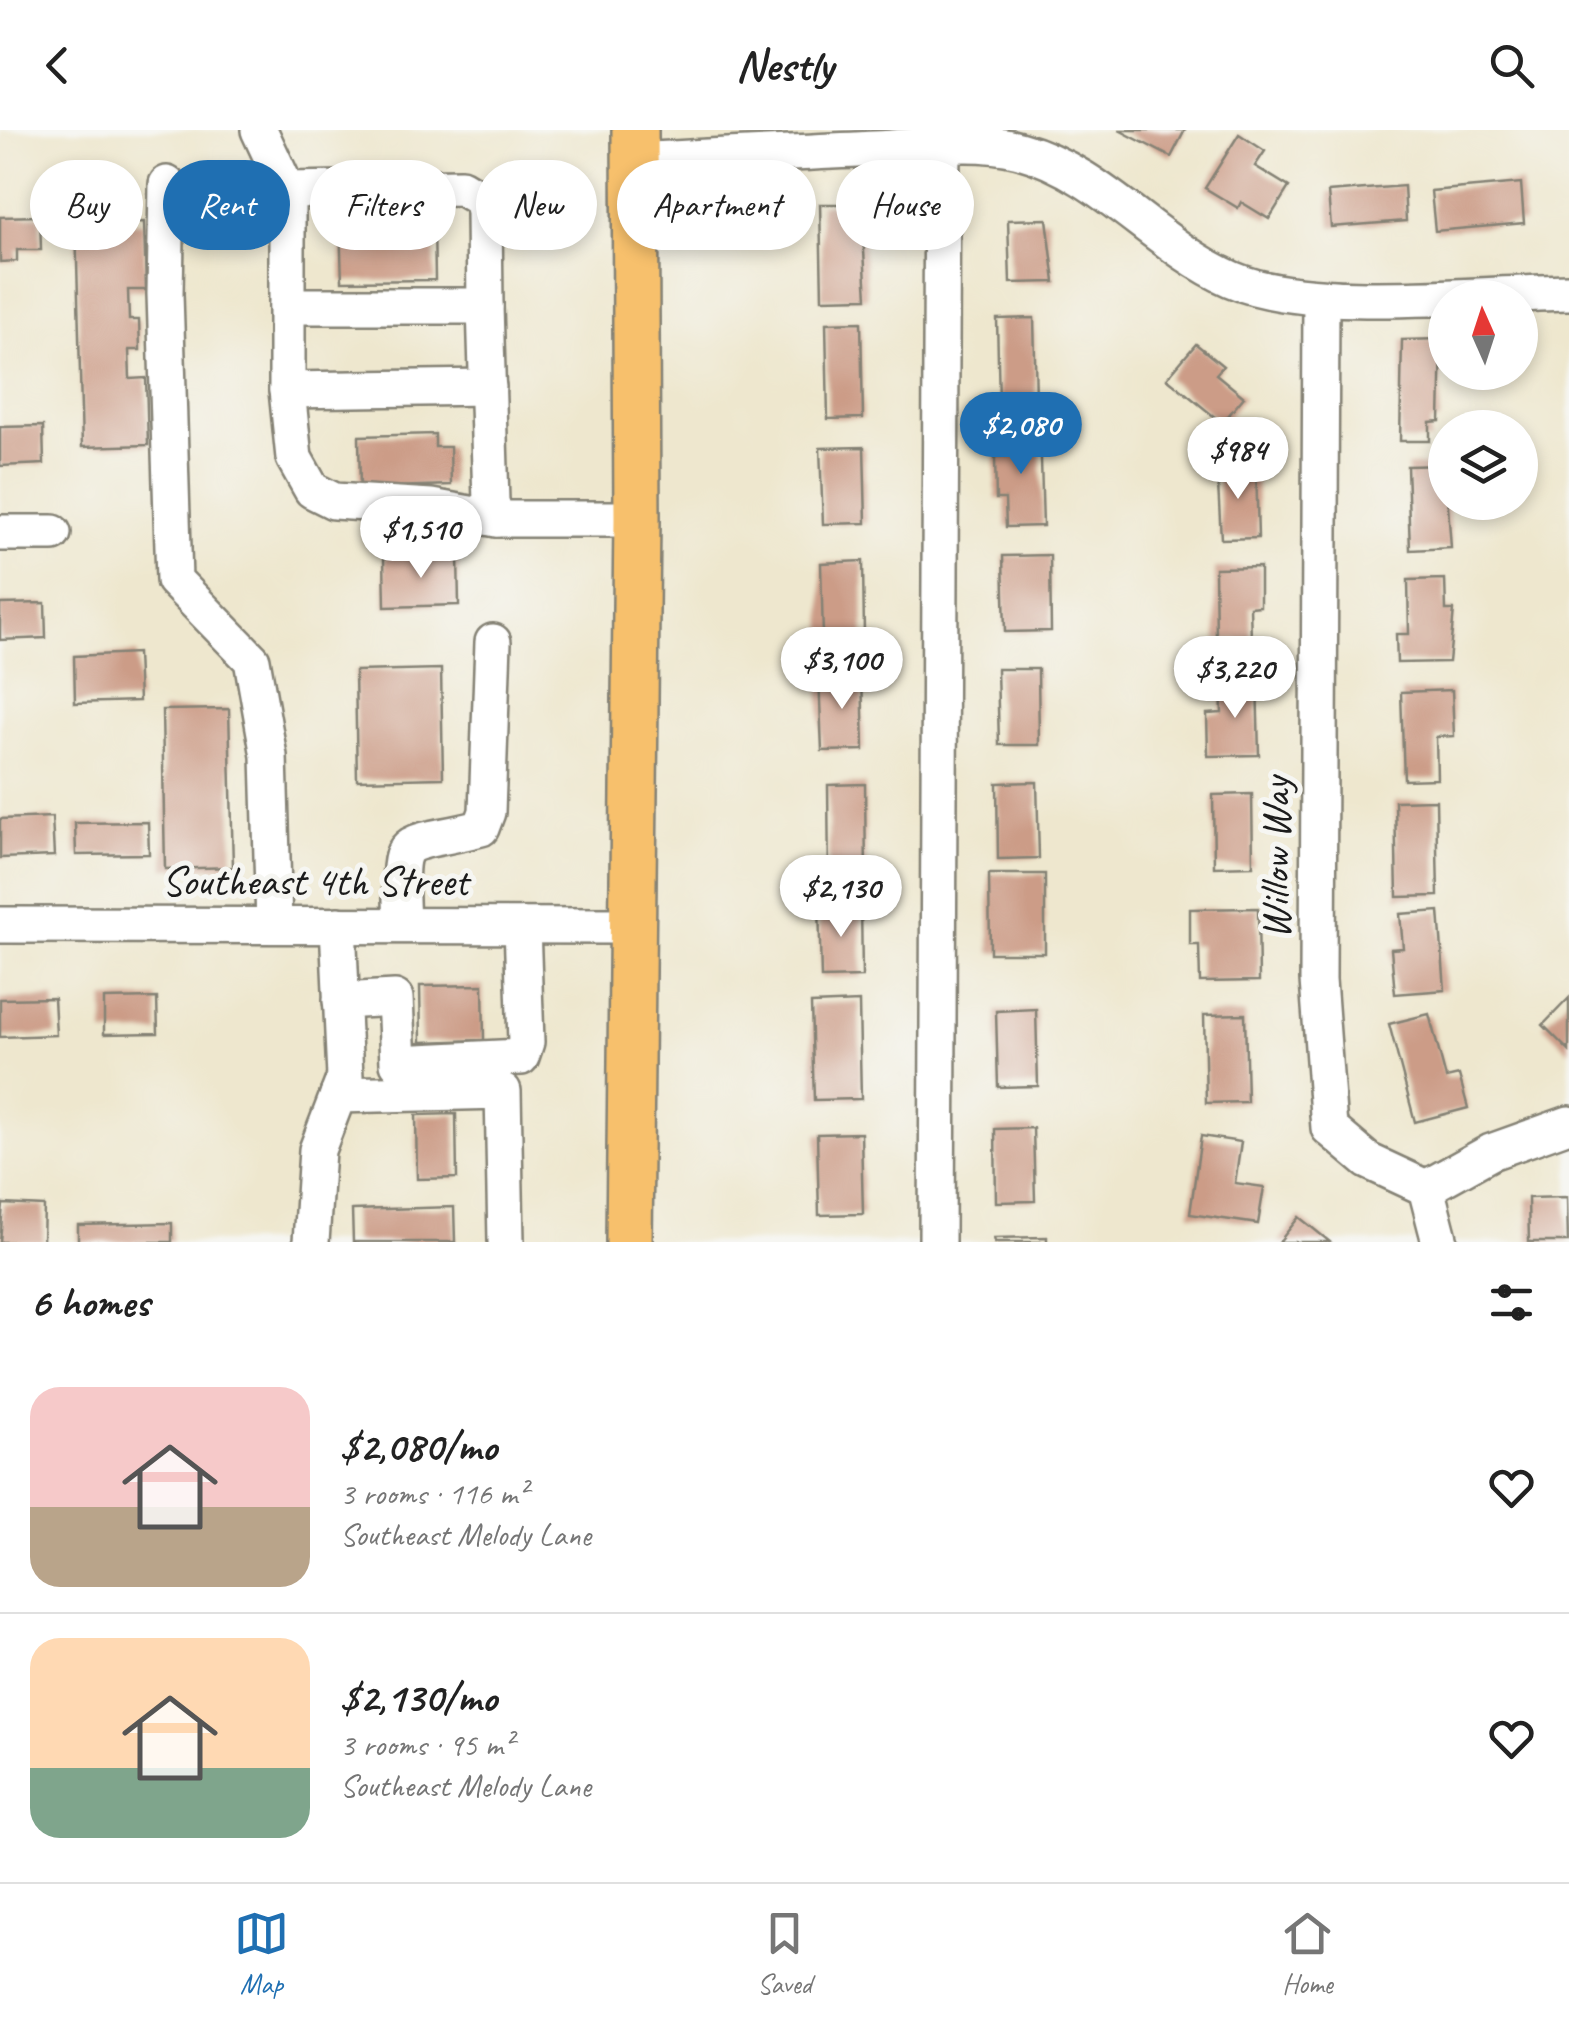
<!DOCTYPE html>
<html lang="en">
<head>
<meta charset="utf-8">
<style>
	body { margin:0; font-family:Caveat,sans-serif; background:#f6f6f6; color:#222; height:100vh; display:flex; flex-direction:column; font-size:38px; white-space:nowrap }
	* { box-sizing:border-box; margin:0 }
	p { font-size:32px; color:#767676 }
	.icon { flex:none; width:55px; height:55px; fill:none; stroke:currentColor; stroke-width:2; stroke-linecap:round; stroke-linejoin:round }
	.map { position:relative; height:1112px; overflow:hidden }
	.panel { display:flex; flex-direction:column; background:#fff; flex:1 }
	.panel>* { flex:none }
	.hud { position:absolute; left:30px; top:30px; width:1000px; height:90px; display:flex; gap:20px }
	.needle { width:65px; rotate:357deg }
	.fabs { position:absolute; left:1428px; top:150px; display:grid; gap:20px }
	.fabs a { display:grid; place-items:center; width:110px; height:110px; border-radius:50%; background:#fff; box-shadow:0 5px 15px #0003; font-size:50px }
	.price { position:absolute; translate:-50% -85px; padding:0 22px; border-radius:35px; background:#fff; color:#222; font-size:32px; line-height:65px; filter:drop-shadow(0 2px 5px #0008) }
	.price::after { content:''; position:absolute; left:50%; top:60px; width:30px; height:22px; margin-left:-15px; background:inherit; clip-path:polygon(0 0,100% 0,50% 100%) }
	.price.selected { background:#1f6fb2; color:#fff }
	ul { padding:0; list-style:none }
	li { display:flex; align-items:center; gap:30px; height:250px; padding:0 30px }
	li+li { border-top:2px solid #e0e0e0 }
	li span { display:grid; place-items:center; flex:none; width:280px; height:200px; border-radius:30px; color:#555 }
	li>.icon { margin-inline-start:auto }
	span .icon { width:120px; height:120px; fill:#fffc; stroke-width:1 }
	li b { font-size:42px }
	h2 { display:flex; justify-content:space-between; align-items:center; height:120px; padding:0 30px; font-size:42px }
	.tag { padding:0 35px; border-radius:45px; background:#fff; box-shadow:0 5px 15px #0003; font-size:35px; line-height:90px }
	.tag.selected { background:#1f6fb2; color:#fff }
	header { display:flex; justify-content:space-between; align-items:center; height:130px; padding:0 30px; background:#fff; font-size:45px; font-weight:700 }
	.dock { display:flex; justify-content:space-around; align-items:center; height:140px; border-top:2px solid #e0e0e0; background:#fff; font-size:28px; color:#767676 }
	.dock a { display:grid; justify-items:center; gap:5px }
	.dock .selected { color:#1f6fb2 }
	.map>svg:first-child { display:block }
</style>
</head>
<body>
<header><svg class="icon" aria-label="back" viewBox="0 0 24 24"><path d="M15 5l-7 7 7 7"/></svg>Nestly<svg class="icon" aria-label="search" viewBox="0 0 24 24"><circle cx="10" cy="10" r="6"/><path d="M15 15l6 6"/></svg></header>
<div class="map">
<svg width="1569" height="1112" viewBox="0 0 1569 1112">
	<rect width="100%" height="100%" fill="#f6f6f2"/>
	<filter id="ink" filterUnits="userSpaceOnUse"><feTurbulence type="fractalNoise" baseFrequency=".01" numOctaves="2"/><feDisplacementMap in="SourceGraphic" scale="20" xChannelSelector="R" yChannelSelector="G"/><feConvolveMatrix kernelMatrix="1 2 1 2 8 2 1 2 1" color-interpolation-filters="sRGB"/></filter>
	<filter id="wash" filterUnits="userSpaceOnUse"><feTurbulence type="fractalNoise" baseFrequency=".0048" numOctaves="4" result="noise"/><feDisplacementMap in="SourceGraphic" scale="40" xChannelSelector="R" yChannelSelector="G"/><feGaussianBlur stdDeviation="2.25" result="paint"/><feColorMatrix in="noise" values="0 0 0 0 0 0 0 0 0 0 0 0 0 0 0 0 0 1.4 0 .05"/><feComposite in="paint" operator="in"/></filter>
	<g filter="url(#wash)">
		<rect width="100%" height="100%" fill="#eee7ce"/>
		<g id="blocks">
			<g fill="#cc9c87">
				<path d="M1119 0H1185L1171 27Z"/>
				<path d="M1239 4 1265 21 1255 36 1289 57 1269 89 1241 72 1238 78 1205 58Z"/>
				<path d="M1521 53 1524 93 1435 101 1431 61Z"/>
				<path d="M1404 56 1406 91 1331 97 1328 62Z"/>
				<path d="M820 74H861L867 168 822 169Z"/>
				<path d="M40 86 41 120H17V131L0 132V87Z"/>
				<path d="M1047 89 1055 152 1010 153 1008 90Z"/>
				<path d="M144 92 146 160H128L129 190H139L140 220H129L130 249 146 248 148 315 82 317 76 94Z"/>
				<path d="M434 92 435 150 342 151 340 93Z"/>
				<path d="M1034 188 1036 271 999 272 997 189Z"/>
				<path d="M861 192 863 288 828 289 826 193Z"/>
				<path d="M1442 209 1440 291 1430 292V311H1400L1402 210Z"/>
				<path d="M1196 214 1223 236 1216 244 1244 267 1222 293 1167 248Z"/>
				<path d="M43 296 44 334 0 336V297Z"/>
				<path d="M1040 296 1043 396 1006 397 1005 369H996L995 327 1007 326 1006 297Z"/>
				<path d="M435 304V317H450L451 355 360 358 359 306Z"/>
				<path d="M864 317 866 393 823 394 820 318Z"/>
				<path d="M1445 335 1451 418 1410 420 1407 336Z"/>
				<path d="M1217 336H1256L1258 408 1221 409Z"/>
				<path d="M1050 425 1051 501 1005 502 1003 426Z"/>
				<path d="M458 426 459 475 385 477 384 427Z"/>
				<path d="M863 431 864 506 823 507 821 433Z"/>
				<path d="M1260 437V476L1250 477 1251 509 1216 510 1215 438Z"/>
				<path d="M1445 449 1446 480H1454L1449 532 1397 533 1396 504H1409L1408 450Z"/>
				<path d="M45 473 46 508 0 510V474Z"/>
				<path d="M137 523 139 571 75 573 74 526Z"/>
				<path d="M441 539 443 648 357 650 355 541Z"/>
				<path d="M997 539H1038L1039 615H999Z"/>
				<path d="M862 544 864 620 822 621 819 545Z"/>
				<path d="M1257 550 1259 625 1208 626 1207 584 1222 583 1221 551Z"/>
				<path d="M1452 560 1454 606 1436 607 1437 649 1404 650 1401 562Z"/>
				<path d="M229 579 233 737 165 739 162 580Z"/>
				<path d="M1037 652 1039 728 998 729 997 653Z"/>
				<path d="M865 654 866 750 829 751 828 655Z"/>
				<path d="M1252 664 1253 736 1214 737 1213 665Z"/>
				<path d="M1436 670 1438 766 1397 767 1395 671Z"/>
				<path d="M52 687 54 726 0 728V689Z"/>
				<path d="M148 692 149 724 76 725 75 693Z"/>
				<path d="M989 744H1045V823H990Z"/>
				<path d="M861 772 862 847 821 848 819 773Z"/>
				<path d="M1258 778 1259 851 1200 852 1199 815H1190V779Z"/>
				<path d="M1439 781 1445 860 1395 864 1391 819 1403 818 1400 784Z"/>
				<path d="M483 855 484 910 421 912 420 856Z"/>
				<path d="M54 868 56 905 0 907V869Z"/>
				<path d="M157 868 158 903 104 904V869Z"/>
				<path d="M1569 868V921L1543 895Z"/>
				<path d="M859 872 861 969 814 970 811 874Z"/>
				<path d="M1036 879 1038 956 998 957 996 881Z"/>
				<path d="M1245 884 1247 972 1206 973 1204 885Z"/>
				<path d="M1429 884 1446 948 1459 945 1468 978 1415 992 1389 894Z"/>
				<path d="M456 984 457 1048 417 1049 416 985Z"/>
				<path d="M1033 998 1035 1071 996 1072 995 999Z"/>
				<path d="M861 1003 863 1084 819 1085 817 1004Z"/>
				<path d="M1201 1006 1241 1012 1235 1053 1264 1057 1258 1094 1190 1084Z"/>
				<path d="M1567 1067 1568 1112H1529L1528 1068Z"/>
				<path d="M3 1074 44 1076 43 1112H0Z"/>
				<path d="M454 1077 455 1112H353L352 1080Z"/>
				<path d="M1299 1087 1330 1112H1279Z"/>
				<path d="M172 1093V1112H78V1095Z"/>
				<path d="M1047 1107V1112H995L994 1108Z"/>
			</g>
		</g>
	</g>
	<g filter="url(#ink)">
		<use href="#blocks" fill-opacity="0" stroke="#858275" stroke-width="2.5"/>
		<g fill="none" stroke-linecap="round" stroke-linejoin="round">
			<defs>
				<g id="minor">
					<path d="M259 0 287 60V260L294 328 312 360 334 371 431 377 497 389"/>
					<path d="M634 31C715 26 795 23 876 19 921 17 976 8 1019 20 1101 42 1155 115 1231 149 1308 183 1480 164 1569 162"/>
					<path d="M167 54 165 164 174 450 252 530 269 626 274 795"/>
					<path d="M1321 168 1318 850 1329 998 1368 1031 1426 1058 1440 1112"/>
					<path d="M287 176H485L484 81 481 69 461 57 287 60"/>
					<path d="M485 176 491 372 497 389H637"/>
					<path d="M287 260 488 257"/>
					<path d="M0 403H53"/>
					<path d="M0 795 630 796"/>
					<path d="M402 795C398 696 396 720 481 698L487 682 493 512"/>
					<path d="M341 871 395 868 398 933 521 927 526 912 522 796"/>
					<path d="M338 965 503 961 506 1112"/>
					<path d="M1426 1058 1491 1022 1569 994"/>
					<path d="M311 1112 317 1020 345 947 338 795"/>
					<path d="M937 1112 942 0"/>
				</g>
				<path id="major" d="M629 1112 637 389 635 0"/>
			</defs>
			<use href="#minor" stroke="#858275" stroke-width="40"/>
			<use href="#major" stroke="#858275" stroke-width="50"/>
			<use href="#minor" stroke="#fff" stroke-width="35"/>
			<use href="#major" stroke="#f7c06c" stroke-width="45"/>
		</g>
	</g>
	<g text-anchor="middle" stroke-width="10" stroke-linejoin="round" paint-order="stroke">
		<g font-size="42" fill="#1c1c1c" stroke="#f6f6f2">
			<text transform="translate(1274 728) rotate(-90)" y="15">Willow Way</text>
			<text x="315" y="765">Southeast 4th Street</text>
		</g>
	</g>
</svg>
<div class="fabs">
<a><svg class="needle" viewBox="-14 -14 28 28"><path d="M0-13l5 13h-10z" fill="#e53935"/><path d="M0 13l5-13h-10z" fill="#767676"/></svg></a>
<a><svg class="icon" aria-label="layers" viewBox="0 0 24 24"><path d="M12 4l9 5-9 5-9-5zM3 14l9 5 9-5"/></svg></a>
</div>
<b class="price selected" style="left:1021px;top:347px">$2,080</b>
<b class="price" style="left:1238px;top:372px">$984</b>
<b class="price" style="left:421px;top:451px">$1,510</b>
<b class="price" style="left:842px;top:582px">$3,100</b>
<b class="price" style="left:1235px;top:591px">$3,220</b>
<b class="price" style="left:841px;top:810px">$2,130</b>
<div class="hud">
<a class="tag">Buy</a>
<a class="tag selected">Rent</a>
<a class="tag">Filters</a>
<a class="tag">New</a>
<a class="tag">Apartment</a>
<a class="tag">House</a>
</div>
</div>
<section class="panel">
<h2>6 homes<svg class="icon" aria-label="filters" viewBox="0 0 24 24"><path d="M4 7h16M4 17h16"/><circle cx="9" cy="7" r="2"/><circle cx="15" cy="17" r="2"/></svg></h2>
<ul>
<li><span style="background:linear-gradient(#f6c9c9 60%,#b9a48a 0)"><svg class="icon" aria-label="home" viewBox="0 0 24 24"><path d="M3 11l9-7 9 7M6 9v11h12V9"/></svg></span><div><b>$2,080/mo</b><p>3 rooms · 116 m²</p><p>Southeast Melody Lane</p></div><svg class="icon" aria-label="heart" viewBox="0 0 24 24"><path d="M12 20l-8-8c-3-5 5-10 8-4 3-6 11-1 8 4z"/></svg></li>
<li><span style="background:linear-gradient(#ffd9b3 65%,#7fa58c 0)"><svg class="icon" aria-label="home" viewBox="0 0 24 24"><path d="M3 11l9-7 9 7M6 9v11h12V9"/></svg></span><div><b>$2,130/mo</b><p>3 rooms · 95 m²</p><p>Southeast Melody Lane</p></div><svg class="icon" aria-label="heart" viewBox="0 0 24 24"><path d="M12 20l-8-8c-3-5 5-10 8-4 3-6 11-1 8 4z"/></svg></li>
</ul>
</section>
<nav class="dock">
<a class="selected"><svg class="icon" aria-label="map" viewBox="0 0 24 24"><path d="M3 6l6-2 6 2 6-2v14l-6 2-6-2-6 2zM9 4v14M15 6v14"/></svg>Map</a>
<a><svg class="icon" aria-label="saved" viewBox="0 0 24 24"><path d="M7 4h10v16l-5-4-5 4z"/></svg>Saved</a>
<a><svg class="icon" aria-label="home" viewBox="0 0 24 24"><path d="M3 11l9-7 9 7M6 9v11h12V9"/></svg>Home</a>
</nav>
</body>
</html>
